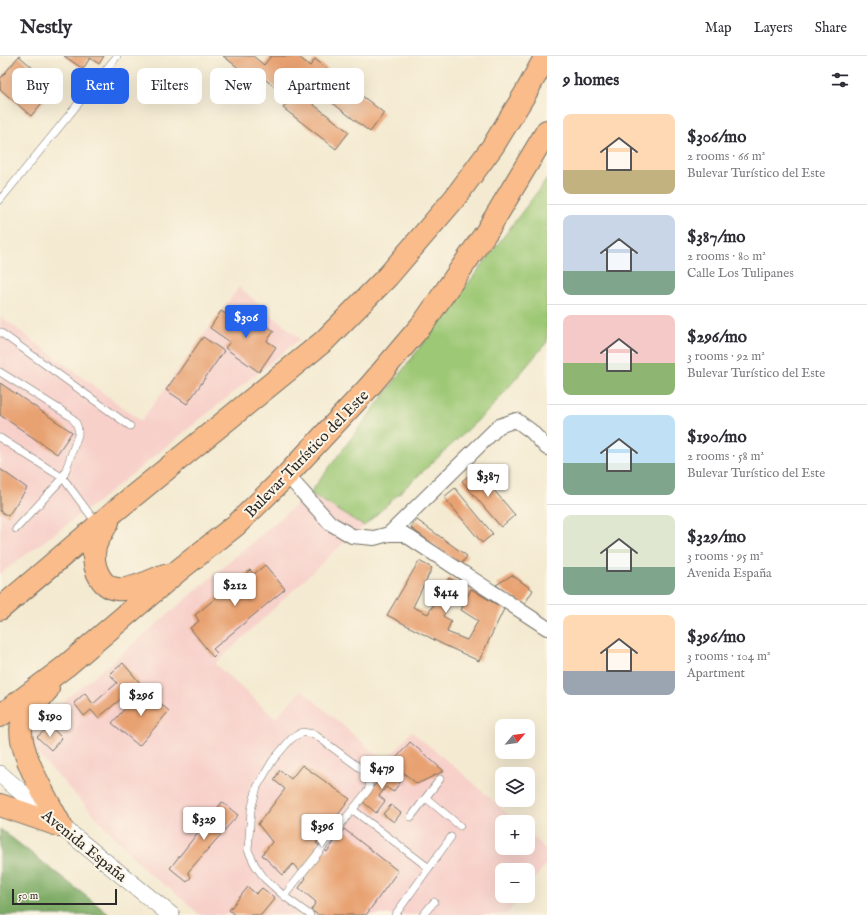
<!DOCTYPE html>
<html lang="en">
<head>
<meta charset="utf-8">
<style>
	body { margin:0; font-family:"IM FELL English",serif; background:#f7f7f7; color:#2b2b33; height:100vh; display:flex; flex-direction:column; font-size:15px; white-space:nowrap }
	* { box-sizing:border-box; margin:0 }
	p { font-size:13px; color:#7c7c81 }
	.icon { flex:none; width:22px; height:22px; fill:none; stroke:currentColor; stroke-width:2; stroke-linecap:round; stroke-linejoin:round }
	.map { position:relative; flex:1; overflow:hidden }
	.details { display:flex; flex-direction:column; background:#fff; width:320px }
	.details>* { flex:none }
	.guide { position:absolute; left:12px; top:12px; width:380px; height:36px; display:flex; gap:8px }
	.needle { width:26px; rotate:61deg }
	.buttons { position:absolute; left:495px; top:663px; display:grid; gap:8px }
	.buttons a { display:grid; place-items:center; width:40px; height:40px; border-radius:8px; background:#fff; box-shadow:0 4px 16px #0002; font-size:20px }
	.scale { position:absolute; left:12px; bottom:10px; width:105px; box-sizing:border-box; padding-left:4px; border:2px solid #2b2b2b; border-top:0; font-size:11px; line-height:14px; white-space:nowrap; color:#2b2b2b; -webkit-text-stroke:3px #fcf5e5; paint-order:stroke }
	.price { position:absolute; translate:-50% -34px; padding:0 9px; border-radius:4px; background:#fff; color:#222; font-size:13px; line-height:26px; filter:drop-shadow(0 1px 2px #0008) }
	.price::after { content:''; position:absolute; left:50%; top:24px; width:12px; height:9px; margin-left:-6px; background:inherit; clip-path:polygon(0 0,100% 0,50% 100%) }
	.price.selected { background:#2563eb; color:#fff }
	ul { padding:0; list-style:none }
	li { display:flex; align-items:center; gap:12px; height:100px; padding:0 16px }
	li+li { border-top:1px solid #e1e1e2 }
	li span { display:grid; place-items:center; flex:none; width:112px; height:80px; border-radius:8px; color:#555 }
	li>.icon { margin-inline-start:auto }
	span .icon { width:48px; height:48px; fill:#fffc; stroke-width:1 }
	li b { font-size:17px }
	h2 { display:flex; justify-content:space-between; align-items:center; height:48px; padding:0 16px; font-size:17px }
	.chip { padding:0 14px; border-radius:8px; background:#fff; box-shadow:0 4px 16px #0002; font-size:14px; line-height:36px }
	.chip.selected { background:#2563eb; color:#fff }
	header { display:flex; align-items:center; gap:24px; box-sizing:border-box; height:56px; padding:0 20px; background:#fff; border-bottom:1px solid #e1e1e2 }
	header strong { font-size:19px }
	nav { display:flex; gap:22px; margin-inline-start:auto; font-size:14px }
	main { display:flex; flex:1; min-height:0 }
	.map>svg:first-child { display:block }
</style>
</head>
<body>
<header>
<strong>Nestly</strong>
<nav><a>Map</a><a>Layers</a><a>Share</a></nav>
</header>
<main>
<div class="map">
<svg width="547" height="859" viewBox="0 0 547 859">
	<rect width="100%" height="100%" fill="#fcf5e5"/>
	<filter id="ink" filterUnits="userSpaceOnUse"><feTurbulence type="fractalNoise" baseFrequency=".025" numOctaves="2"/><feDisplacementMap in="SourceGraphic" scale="8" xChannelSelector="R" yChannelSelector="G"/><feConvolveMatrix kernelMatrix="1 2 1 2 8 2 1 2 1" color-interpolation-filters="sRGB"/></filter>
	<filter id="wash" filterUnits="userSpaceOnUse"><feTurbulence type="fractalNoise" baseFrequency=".012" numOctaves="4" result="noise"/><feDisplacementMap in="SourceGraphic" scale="16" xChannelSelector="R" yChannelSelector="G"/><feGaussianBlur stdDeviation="0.9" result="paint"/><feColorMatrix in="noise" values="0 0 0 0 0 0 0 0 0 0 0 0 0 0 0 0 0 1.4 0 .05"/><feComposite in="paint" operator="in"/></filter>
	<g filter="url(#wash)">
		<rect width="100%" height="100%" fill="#f4ead1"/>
		<g fill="#f7d0ca">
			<path d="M239 231 300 283 100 444 0 518V260L141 365Z"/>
			<path d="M310 437 364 470 339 491 215 608 275 662 302 634 386 707 411 675 468 722 516 766H502V792H528V777L547 794V807L528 832V814H502V840H521L506 859H200L174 836 147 816 32 692V671L131 590Z"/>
		</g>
		<path fill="#9dc875" stroke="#647a50" d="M547 123V286L490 353 364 470 310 437Z"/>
		<path fill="#7eac66" stroke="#546c48" d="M0 773 12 782 110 859H0Z"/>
		<g id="blocks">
			<g fill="#e8a171">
				<path d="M19 0 55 31 31 60 0 33V23Z"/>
				<path d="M64 0H104L99 8 90 2 83 13Z"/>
				<path d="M223 0H253L264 9 271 0H298L310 10 315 3 384 57 370 76 308 28 300 38 349 76 336 93 283 52 290 43 262 21 257 26Z"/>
				<path d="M221 255 232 262 235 258 245 265 250 258 274 275 267 285 276 291 259 316 225 292 230 286 210 272Z"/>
				<path d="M203 281 224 295 187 348 166 334Z"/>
				<path d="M0 327 72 376 57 398 0 359Z"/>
				<path d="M0 413 27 432 8 460 0 455Z"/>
				<path d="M476 413 515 459 501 471 462 425Z"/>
				<path d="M455 432 493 478 482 487 444 441Z"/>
				<path d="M417 464 467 500 461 509 411 472Z"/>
				<path d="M419 505 432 512 413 551 428 558 449 522 461 530 443 560 451 565 447 576 467 584 478 565 461 554 471 533 504 553 479 605 442 588 387 559Z"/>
				<path d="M265 509 285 533 213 593 217 597 213 601 190 572 199 565 195 559 250 514 254 518Z"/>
				<path d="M512 519 533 534 524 549 496 529Z"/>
				<path d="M123 607 140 627 98 662 91 654 84 660 74 647 85 637 93 648 117 627 110 618Z"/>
				<path d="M143 632 169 655 139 690 112 667Z"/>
				<path d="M50 670 62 682 51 694 37 681Z"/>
				<path d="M410 686 444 715 417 728 392 707Z"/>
				<path d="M302 709 350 743 316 787 327 796 344 773 398 815 366 859H318L311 854 316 846 299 832 306 822 293 808 283 819 262 799 272 786 258 768 285 733 274 724 280 714 291 723Z"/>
				<path d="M388 712 402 724 393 736 386 731 379 740 385 745 376 757 362 745Z"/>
				<path d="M222 746 238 759 188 816 191 821 187 826 170 812Z"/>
				<path d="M391 749 401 757 394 766 383 758Z"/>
				<path d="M248 831 256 838 262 832 275 842 261 859H235L229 854Z"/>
			</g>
		</g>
	</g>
	<g filter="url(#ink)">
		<use href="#blocks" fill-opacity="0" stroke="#716e65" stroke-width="1"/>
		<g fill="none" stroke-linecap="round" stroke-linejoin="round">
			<defs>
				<g id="service">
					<path d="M0 144 117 0"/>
					<path d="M0 276 130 370"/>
					<path d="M0 316 70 360C76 366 79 370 78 379L63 422 97 468"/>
					<path d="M0 382 63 422 16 473"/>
					<path d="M426 742 460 770"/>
					<path d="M353 754 429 812"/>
					<path d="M411 761 440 723"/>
					<path d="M284 840 369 733V725L364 715 314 678 302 676 291 683 273 704 257 731 251 754 248 794 255 809 265 823 284 840 310 859"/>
					<path d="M395 859 451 781"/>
					<path d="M423 859 434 846"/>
				</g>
				<g id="minor">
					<path d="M287 419 330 467 352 480 374 482 389 478H404L547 572"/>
					<path d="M389 478 499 370 516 364 531 375 547 392"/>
				</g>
				<path id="tertiary" d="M0 718 61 770 171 859"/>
				<g id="trunk">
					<path d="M108 466C104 474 97 483 95 491 91 507 99 531 117 533 131 535 152 524 165 519"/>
					<path d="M0 553 115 455 324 285 388 220 454 143 493 90 525 38 546 0"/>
					<path d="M48 633C43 639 24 662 22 667 15 693 49 746 61 770"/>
					<path d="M0 660 66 610 179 514 236 469 287 419 369 331 425 265 487 175 547 75"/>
					<path d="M0 749 61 770"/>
				</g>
			</defs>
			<use href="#service" stroke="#716e65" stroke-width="8"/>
			<use href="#minor" stroke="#716e65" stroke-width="16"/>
			<use href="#tertiary" stroke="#716e65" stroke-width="18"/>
			<use href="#trunk" stroke="#716e65" stroke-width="24"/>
			<use href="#service" stroke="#fff" stroke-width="7"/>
			<use href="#minor" stroke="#fff" stroke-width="14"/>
			<use href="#tertiary" stroke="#fff" stroke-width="17"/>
			<use href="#trunk" stroke="#f9bc8a" stroke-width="22"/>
		</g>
	</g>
	<g text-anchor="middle" stroke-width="4" stroke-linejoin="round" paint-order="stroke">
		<g font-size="16" fill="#2b2b2b" stroke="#fcf5e5">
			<text transform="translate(306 397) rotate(-46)" y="6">Bulevar Turístico del Este</text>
			<text transform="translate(85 789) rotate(39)" y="6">Avenida España</text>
		</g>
	</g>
</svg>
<div class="buttons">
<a><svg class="needle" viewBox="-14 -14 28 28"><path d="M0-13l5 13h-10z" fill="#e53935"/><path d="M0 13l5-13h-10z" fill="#7c7c81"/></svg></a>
<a><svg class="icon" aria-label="layers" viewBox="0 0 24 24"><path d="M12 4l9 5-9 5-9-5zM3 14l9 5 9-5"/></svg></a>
<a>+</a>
<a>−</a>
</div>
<div class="scale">50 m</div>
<b class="price selected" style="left:246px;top:283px">$306</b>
<b class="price" style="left:488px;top:442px">$387</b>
<b class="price" style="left:235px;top:551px">$212</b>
<b class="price" style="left:446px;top:558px">$414</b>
<b class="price" style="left:141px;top:661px">$296</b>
<b class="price" style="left:50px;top:682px">$190</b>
<b class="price" style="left:382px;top:734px">$479</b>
<b class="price" style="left:204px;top:785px">$329</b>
<b class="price" style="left:322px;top:792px">$396</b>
<div class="guide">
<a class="chip">Buy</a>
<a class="chip selected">Rent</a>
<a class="chip">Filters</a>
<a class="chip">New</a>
<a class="chip">Apartment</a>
</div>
</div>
<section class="details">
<h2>9 homes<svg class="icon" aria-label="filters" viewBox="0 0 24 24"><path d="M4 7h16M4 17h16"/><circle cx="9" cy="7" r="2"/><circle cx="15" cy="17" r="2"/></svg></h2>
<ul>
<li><span style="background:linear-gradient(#ffd9b3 70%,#c2b280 0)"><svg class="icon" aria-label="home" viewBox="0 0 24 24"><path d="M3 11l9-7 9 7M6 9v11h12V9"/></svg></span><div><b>$306/mo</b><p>2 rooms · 66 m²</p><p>Bulevar Turístico del Este</p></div></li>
<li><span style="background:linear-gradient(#c9d6e8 70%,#7fa58c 0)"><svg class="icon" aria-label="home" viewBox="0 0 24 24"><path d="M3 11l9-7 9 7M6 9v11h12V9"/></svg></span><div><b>$387/mo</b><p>2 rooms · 80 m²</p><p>Calle Los Tulipanes</p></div></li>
<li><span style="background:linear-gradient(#f6c9c9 60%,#8fb573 0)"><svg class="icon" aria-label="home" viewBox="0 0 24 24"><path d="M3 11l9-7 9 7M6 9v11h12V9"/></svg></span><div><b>$296/mo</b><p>3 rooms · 92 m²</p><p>Bulevar Turístico del Este</p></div></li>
<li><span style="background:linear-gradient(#bfe0f5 60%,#7fa58c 0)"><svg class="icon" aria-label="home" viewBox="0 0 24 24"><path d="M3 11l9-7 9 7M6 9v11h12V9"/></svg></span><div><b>$190/mo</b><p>2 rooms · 58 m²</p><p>Bulevar Turístico del Este</p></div></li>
<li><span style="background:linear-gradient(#dfe7d0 65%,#7fa58c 0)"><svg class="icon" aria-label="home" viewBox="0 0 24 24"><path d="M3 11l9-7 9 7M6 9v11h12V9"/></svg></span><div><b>$329/mo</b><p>3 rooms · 95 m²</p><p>Avenida España</p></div></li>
<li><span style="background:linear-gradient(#ffd9b3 70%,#9aa5b1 0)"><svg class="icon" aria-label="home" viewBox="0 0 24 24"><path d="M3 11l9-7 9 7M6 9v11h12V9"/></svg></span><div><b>$396/mo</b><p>3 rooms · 104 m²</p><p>Apartment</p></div></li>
</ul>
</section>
</main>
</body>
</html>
